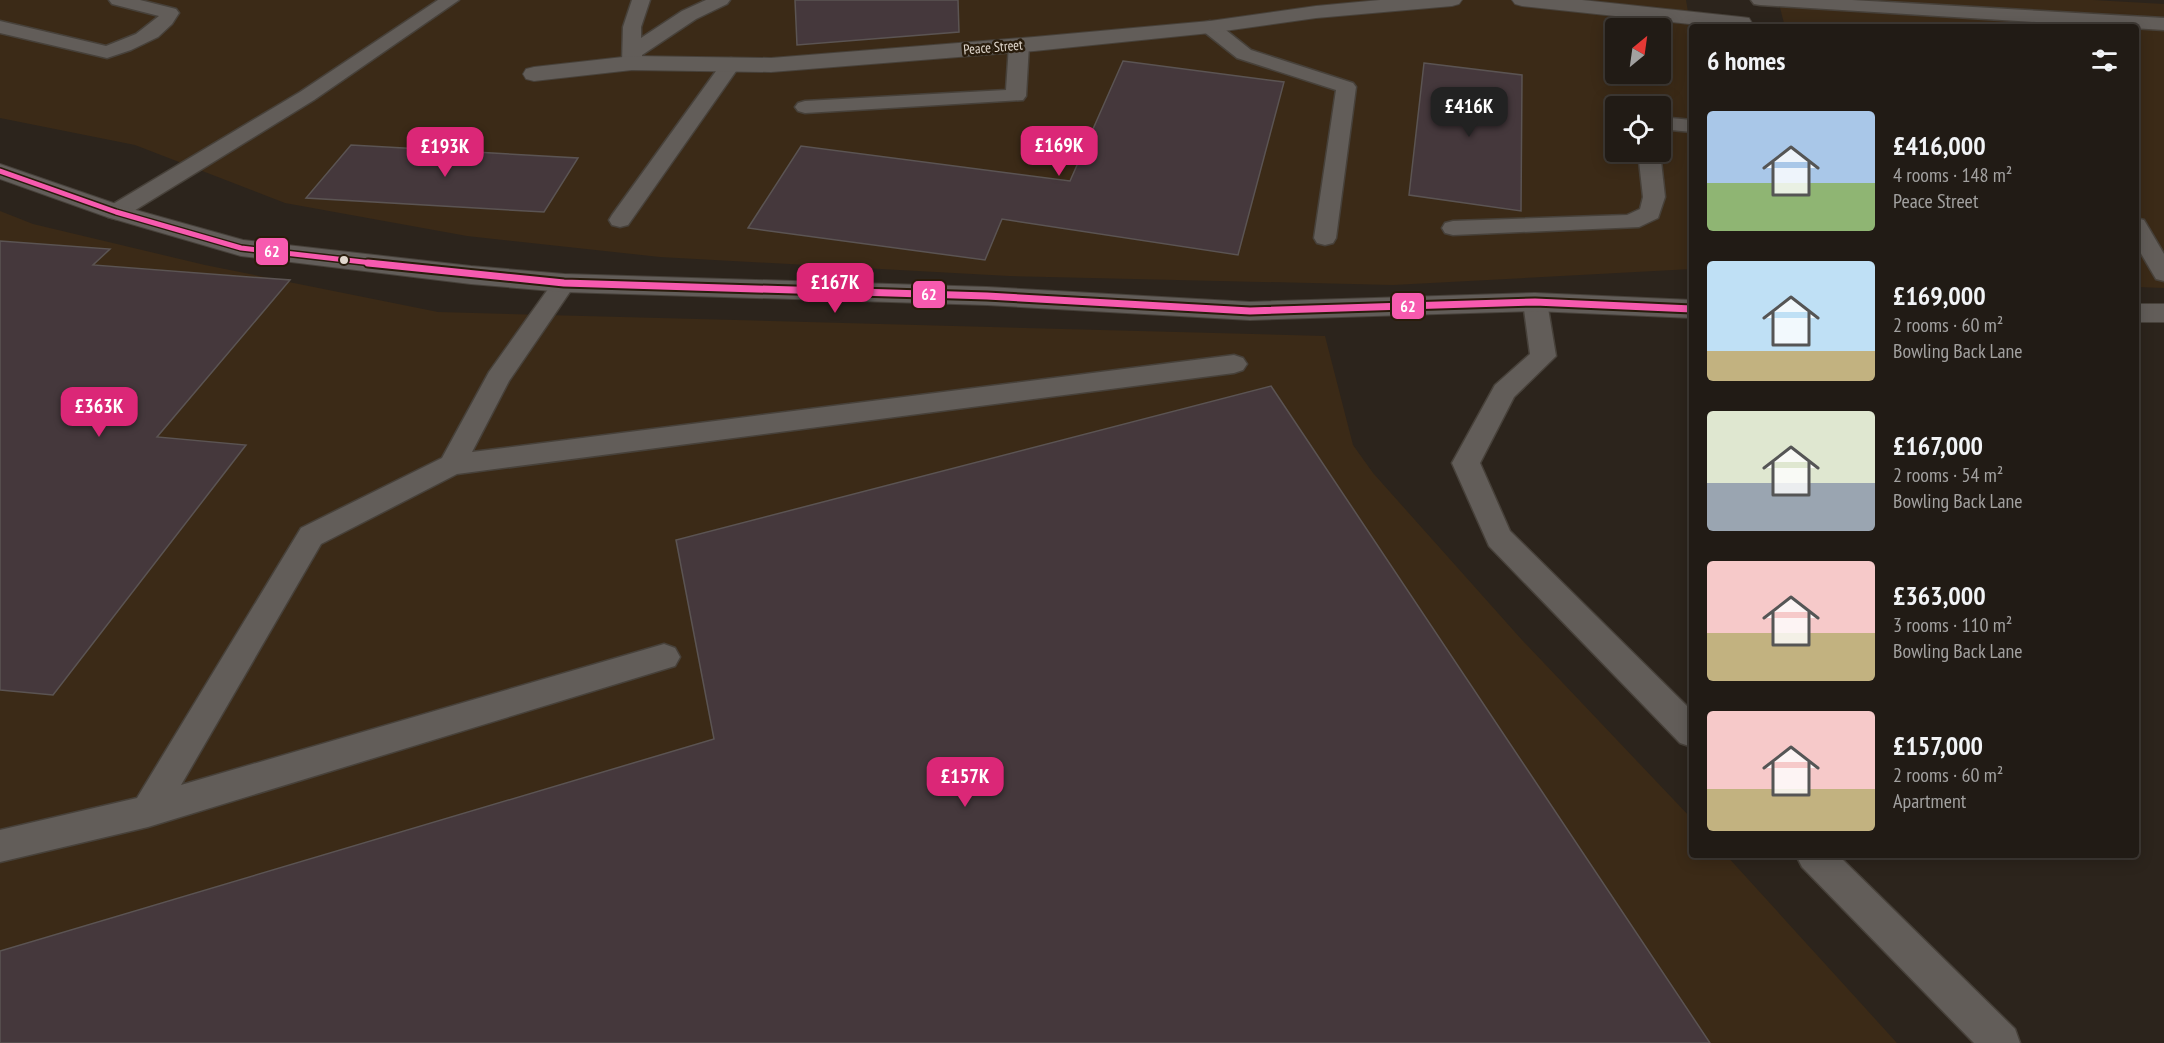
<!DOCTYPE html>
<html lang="en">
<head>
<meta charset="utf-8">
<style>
	body { margin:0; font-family:"PT Sans Narrow",sans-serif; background:#2d2822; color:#f1f3f6; height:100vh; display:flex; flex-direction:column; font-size:22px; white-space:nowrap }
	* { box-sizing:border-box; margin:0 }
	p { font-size:20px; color:#a2a1a0 }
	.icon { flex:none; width:33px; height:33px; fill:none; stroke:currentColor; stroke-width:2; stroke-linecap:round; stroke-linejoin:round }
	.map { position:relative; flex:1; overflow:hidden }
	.sheet { position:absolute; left:1689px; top:24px; width:450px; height:834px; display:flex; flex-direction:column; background:#211b15; border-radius:6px; box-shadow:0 3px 15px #0003,0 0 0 2px #3e3934 }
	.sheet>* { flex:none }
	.needle { width:39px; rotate:29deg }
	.fabs { position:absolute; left:1605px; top:18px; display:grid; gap:12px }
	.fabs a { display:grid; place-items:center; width:66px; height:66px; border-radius:6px; background:#211b15; box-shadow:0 3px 15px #0003,0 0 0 2px #3e3934; font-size:30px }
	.price { position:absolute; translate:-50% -51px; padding:0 14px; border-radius:12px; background:#db2777; color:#fff; font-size:20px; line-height:39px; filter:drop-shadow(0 2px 3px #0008) }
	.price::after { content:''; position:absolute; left:50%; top:36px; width:18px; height:14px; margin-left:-9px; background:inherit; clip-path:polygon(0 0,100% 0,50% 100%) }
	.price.active { background:#222; color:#fff }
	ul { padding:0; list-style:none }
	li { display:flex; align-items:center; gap:18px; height:150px; padding:0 18px }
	li span { display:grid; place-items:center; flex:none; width:168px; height:120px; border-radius:6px; color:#555 }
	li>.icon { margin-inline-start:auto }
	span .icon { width:72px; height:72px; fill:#fffc; stroke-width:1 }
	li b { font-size:26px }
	h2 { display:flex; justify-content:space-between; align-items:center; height:72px; padding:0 18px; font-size:26px }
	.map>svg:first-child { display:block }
</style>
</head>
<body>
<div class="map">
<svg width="2164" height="1043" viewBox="0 0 2164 1043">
	<rect width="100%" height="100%" fill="#2c241c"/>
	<g fill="#3b2a17" fill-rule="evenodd">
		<path d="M0 0H1686L1692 36V269L1393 285 1009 276 660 257 467 236 285 203 135 145 0 118ZM1616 28H1660V74H1616ZM1616 106H1660V152H1616Z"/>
		<path d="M1778 0H2093L2164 4V288L2136 287V27H1785Z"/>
		<path d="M0 211 33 224 205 265 438 312 1325 336 1353 445 1373 473 1522 640 1692 819V855H1726L1897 1043H0Z"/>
	</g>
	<g fill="#45383c" stroke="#5b5453" stroke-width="1.5">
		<path d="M795 0H958L959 32 797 45Z"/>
		<path d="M1123 61 1284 82 1238 255 1002 219 985 260 748 228 801 146 1070 181Z"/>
		<path d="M1424 63 1522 75 1521 211 1409 195Z"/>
		<path d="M351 145 578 158 544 212 306 198Z"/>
		<path d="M0 241 110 249 93 265 290 280 157 437 246 445 53 695 0 690Z"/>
		<path d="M1271 386 1710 1043H0V951L714 739 676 540Z"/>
	</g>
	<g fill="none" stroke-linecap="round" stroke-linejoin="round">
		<defs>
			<g id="lane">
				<path d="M109 0H140L176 9 179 13 172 24 158 37 131 50 107 58 0 33V21L106 46 136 34 159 16 112 4Z"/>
				<path d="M438 0H459L314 100 124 217 116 219 108 217 105 212 108 207 300 92Z"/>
				<path d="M632 0H650L641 27V38L682 11 706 0H730L727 4 696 19 642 55V63L639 67H625L622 63 623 27Z"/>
				<path d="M1751 0H1852L2164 18V30L1760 5 1754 4Z"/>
				<path d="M1210 21 1217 23 1251 50 1353 83 1356 87 1336 238 1333 243 1325 245 1317 243 1314 238 1336 90 1237 58 1203 31 1201 27 1203 23Z"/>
				<path d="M1019 39 1026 41 1029 45 1026 96 1023 100 805 113 798 111 795 107 798 103 805 101 1006 90 1009 45 1012 41Z"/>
				<path d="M731 58 738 60 741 64 628 225 620 227 612 225 609 220 612 215 724 60Z"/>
				<path d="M1660 117 1692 120V132L1660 129Z"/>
				<path d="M1638 152H1660L1665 197 1658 218 1639 227 1453 235 1445 233 1442 228 1445 223 1453 221 1627 215 1640 209 1643 197Z"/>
				<path d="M2136 218 2144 220 2164 254V281L2156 279 2136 245Z"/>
				<path d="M564 275 572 278 576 283 509 381 472 452 1234 355 1243 358 1247 364 1243 370 1234 373 457 474 321 544 181 785 664 644 675 648 680 657 675 666 148 827 0 862V830L137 798 301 528 442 458 489 372 556 278Z"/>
				<path d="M1535 294 1544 296 1547 302 1556 356 1514 397 1480 463 1510 531 1692 711V747L1680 743 1489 546 1452 463 1495 385 1530 354 1523 302 1526 296Z"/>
				<path d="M1796 855H1838L2015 1029 2020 1043H1974L1802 867Z"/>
			</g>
			<g id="street">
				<path d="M1380 0H1462L1459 4 1452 6 1316 18 1210 33 1034 51 771 72 632 70 534 81 526 79 523 74 526 69 534 67 632 56 771 58 1034 37 1210 21 1316 6Z"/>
				<path d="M1512 0H1582L1741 17 1749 18 1752 23 1749 27H1718L1522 6 1515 4Z"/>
				<path d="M0 164 125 207 243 240 471 266 564 274 987 287 1250 302 1535 293 1692 300V318L1535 311 1250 320 987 305 564 292 471 284 241 256 107 217 0 179Z"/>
				<rect x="2136" y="304" width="28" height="18"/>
			</g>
		</defs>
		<use href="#lane" stroke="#47413a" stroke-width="3"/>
		<use href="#street" stroke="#47413a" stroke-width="2"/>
		<use href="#lane" fill="#625d59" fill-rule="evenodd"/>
		<use href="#street" fill="#625d59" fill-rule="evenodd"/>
		<defs>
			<path id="bus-1-far1" d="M0 171 116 212 241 248 381 264"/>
			<path id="bus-1" d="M368 263 564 283 987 296 1250 311 1535 302 1692 309"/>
		</defs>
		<use href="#bus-1-far1" stroke="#291c0c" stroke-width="8"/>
		<use href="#bus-1" stroke="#291c0c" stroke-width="11"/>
		<use href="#bus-1-far1" stroke="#f75aaf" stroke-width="5"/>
		<use href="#bus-1" stroke="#f75aaf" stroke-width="7"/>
	</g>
	<circle fill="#e1d8ce" stroke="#291c0c" stroke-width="2" cx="344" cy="260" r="5"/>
	<g text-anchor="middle" stroke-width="5" stroke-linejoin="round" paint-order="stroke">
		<g font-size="14" fill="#e1d8ce" stroke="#291c0c">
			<text transform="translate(993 47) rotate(-5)" y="5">Peace Street</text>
		</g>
	</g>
	<g stroke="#291c0c" stroke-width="2">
		<rect x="255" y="237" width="34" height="29" rx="6" fill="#f75aaf"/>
		<rect x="912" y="280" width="34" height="29" rx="6" fill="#f75aaf"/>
		<rect x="1391" y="292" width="34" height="28" rx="6" fill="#f75aaf"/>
	</g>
	<g font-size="16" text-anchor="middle" font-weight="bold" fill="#fff">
		<text x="272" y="257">62</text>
		<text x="929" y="300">62</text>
		<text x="1408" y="312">62</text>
	</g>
</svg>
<div class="fabs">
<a><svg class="needle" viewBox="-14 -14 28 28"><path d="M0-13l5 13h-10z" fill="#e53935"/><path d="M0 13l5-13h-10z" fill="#a2a1a0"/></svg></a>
<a><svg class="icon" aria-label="locate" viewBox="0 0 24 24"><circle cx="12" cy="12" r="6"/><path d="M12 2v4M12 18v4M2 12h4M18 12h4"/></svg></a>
</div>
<b class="price active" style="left:1469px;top:138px">£416K</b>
<b class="price" style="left:1059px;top:177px">£169K</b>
<b class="price" style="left:445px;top:178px">£193K</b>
<b class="price" style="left:835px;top:314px">£167K</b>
<b class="price" style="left:99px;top:438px">£363K</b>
<b class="price" style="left:965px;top:808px">£157K</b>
<section class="sheet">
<h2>6 homes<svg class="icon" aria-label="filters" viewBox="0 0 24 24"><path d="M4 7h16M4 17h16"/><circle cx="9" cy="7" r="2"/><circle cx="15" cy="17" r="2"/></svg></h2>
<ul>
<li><span style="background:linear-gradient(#a9c7e8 60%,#8fb573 0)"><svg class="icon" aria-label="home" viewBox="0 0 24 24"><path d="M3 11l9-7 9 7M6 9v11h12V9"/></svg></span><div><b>£416,000</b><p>4 rooms · 148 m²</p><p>Peace Street</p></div></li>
<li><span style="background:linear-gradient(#bfe0f5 75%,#c2b280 0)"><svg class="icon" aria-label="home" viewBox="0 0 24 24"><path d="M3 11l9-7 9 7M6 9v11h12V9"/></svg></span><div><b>£169,000</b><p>2 rooms · 60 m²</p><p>Bowling Back Lane</p></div></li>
<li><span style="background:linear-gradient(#dfe7d0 60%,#9aa5b1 0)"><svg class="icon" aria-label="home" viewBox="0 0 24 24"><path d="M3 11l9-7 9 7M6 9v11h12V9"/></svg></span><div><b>£167,000</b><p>2 rooms · 54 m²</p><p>Bowling Back Lane</p></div></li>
<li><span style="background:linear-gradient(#f6c9c9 60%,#c2b280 0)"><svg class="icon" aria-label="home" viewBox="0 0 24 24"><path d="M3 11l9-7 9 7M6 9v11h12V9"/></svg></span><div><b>£363,000</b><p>3 rooms · 110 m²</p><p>Bowling Back Lane</p></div></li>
<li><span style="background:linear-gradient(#f6c9c9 65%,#c2b280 0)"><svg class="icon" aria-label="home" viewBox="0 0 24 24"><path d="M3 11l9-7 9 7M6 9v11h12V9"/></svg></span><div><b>£157,000</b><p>2 rooms · 60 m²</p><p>Apartment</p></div></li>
</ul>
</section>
</div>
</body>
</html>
